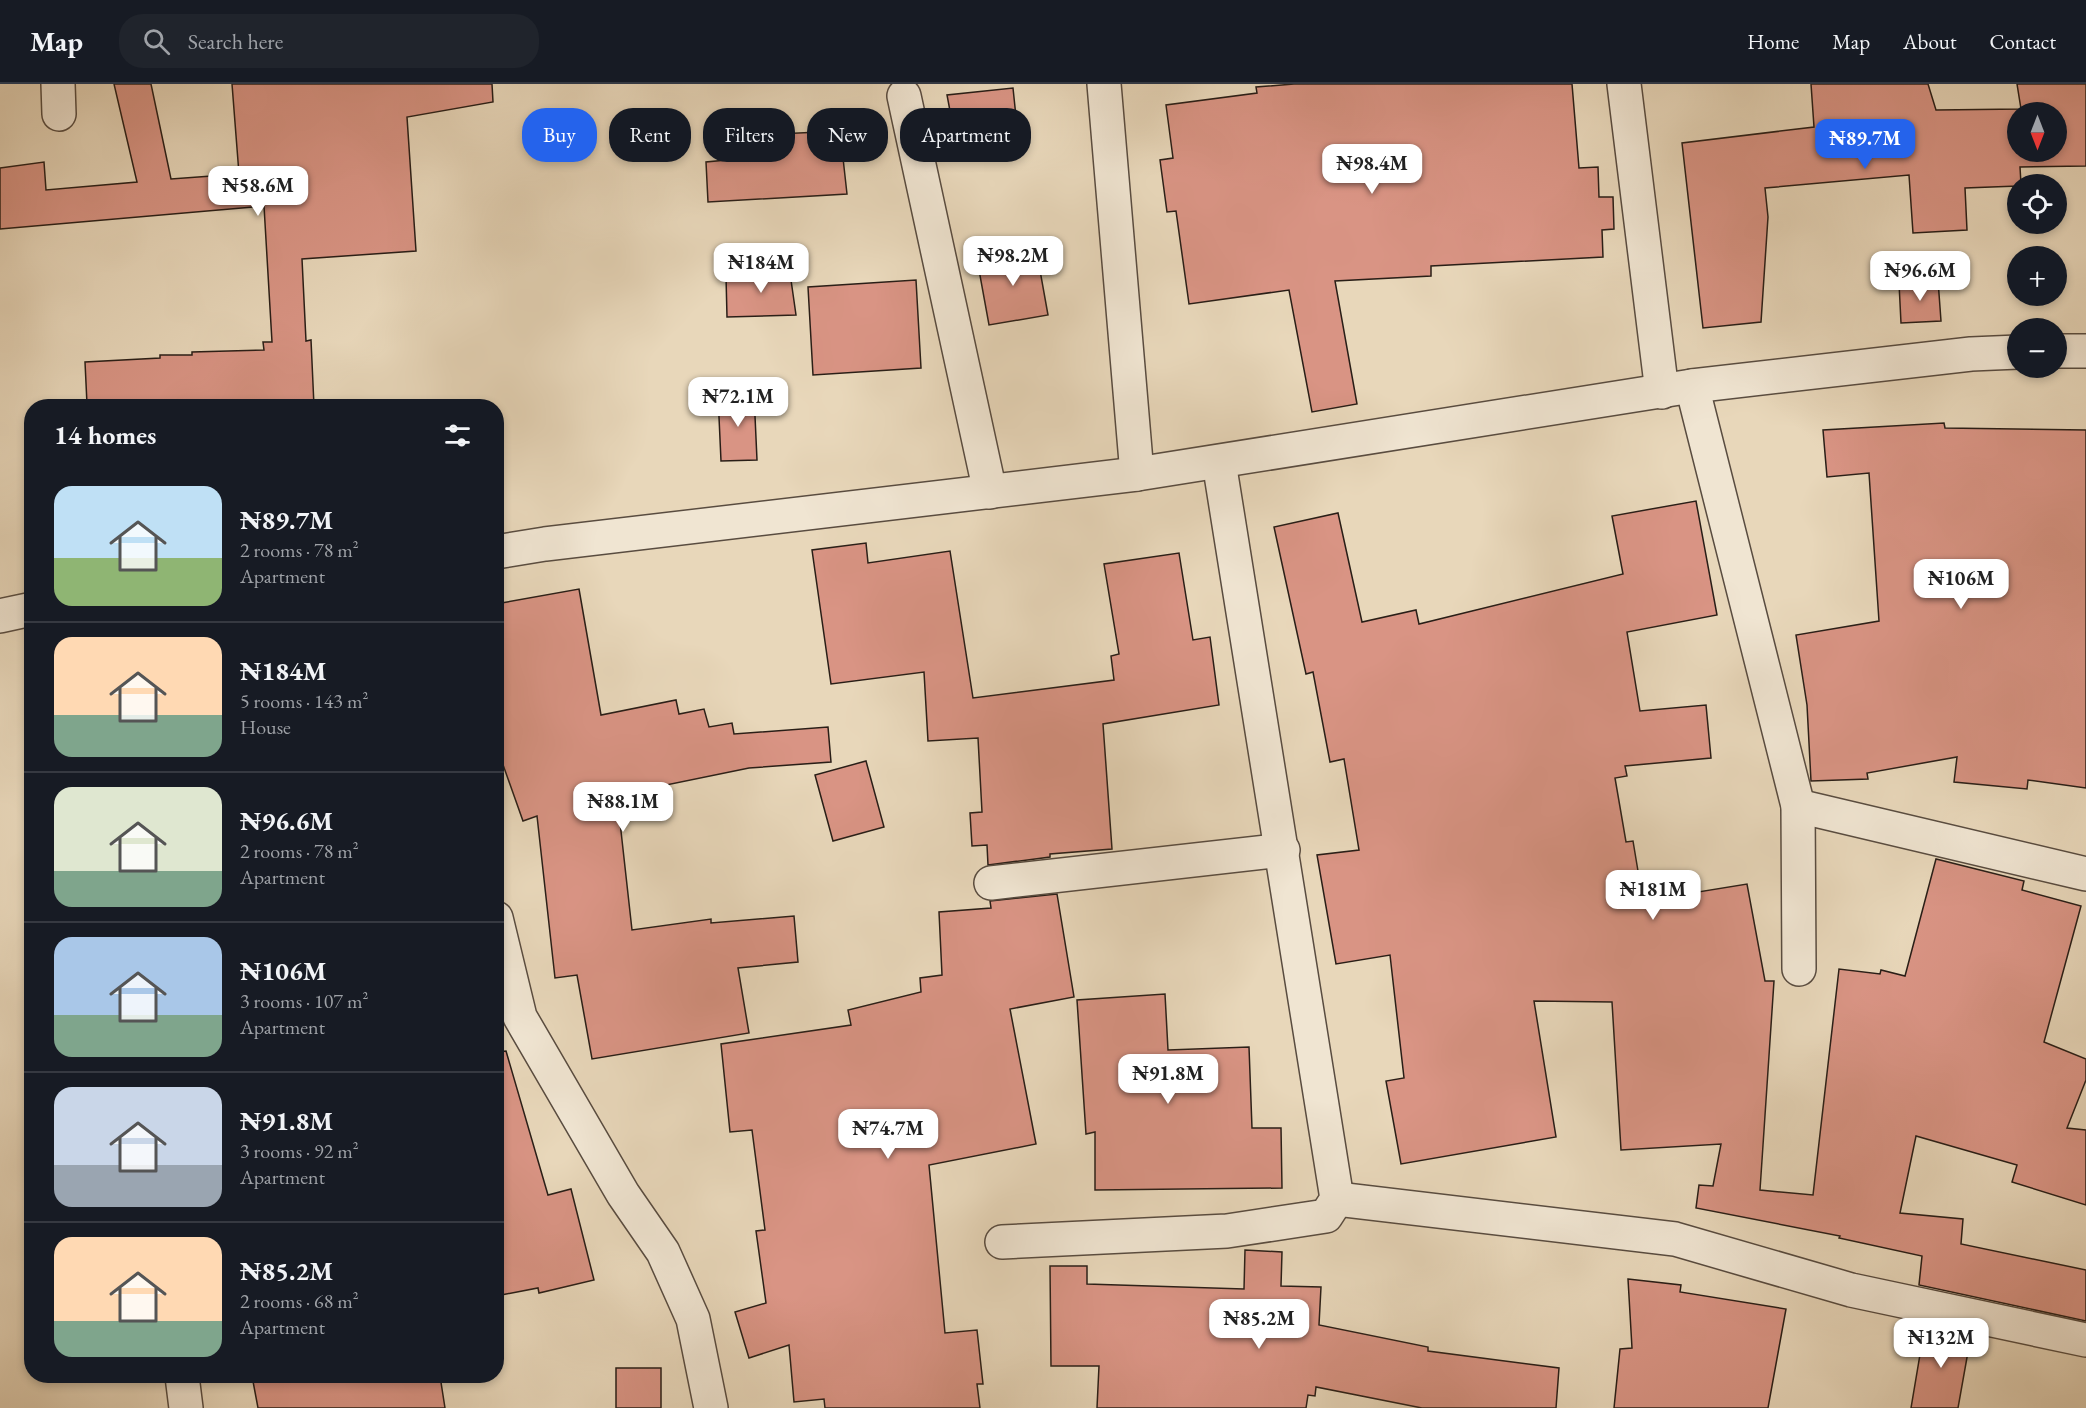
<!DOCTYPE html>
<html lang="en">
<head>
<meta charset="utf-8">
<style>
	body { margin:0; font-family:"EB Garamond",serif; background:#20242c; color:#f1f3f6; height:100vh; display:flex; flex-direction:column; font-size:22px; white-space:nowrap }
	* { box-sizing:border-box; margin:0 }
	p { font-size:20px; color:#9ea1a6 }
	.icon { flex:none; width:33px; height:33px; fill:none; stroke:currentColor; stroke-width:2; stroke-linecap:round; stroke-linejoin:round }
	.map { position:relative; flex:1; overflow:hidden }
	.panel { position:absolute; left:24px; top:315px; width:480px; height:984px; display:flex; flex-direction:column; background:#171b24; border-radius:24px; box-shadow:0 3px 9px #0003 }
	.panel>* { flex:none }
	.top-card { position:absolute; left:522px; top:24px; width:570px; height:54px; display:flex; gap:12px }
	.needle { width:39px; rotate:180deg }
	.tools { position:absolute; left:2007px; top:18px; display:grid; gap:12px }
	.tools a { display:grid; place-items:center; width:60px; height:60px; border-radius:50%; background:#171b24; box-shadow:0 3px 9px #0003; font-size:30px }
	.price { position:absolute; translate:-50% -51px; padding:0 14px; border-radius:12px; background:#fff; color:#222; font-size:20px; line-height:39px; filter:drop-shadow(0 2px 3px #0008) }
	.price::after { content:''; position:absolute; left:50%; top:36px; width:18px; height:14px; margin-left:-9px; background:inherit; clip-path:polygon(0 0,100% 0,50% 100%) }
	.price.on { background:#2563eb; color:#fff }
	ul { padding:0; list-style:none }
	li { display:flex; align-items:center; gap:18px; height:150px; padding:0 30px }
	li+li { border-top:2px solid #363941 }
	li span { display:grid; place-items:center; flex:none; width:168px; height:120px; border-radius:18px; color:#555 }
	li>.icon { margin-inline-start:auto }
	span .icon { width:72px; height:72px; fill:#fffc; stroke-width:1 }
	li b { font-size:26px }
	h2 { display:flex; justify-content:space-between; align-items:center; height:72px; padding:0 30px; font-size:26px }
	.chip { padding:0 21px; border-radius:24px; background:#171b24; box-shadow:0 3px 9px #0003; font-size:21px; line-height:54px }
	.chip.on { background:#2563eb; color:#fff }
	header { display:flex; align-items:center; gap:36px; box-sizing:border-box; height:84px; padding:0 30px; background:#171b24; border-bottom:2px solid #363941 }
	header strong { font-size:28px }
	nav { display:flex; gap:33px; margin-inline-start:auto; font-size:21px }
	.search { width:420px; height:54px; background:#20242c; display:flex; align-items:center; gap:15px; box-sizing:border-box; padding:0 21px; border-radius:24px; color:#9ea1a6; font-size:22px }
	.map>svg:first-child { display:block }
</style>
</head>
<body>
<header>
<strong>Map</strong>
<div class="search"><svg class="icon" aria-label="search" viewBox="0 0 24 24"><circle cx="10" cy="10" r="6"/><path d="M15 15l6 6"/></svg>Search here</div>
<nav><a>Home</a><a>Map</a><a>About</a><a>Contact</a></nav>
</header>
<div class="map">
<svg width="2086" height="1324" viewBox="0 0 2086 1324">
	<rect width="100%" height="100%" fill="#e8d7ba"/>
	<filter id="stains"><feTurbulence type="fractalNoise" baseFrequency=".00333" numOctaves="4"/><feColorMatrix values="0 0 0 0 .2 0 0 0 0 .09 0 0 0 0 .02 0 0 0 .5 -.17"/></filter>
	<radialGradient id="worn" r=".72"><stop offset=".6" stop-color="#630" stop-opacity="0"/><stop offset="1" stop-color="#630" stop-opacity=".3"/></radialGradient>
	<g fill="#d99484" stroke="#291e17" stroke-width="1.5" fill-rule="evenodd">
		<path d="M114 0H151L171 95 239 90 232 0H492L493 18 407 33 416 167 302 175 306 257 311 256 314 322H170V319L127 318 87 320 85 278 160 274V271H192V268L264 266 263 258H272L264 122 0 145V84L44 78 46 106 137 98Z"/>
		<path d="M1294 0H1572L1579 84 1598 83 1599 113H1613L1614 145 1602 146 1603 173 1431 182V192L1335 197 1357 320 1312 328 1289 206 1189 220 1176 127 1167 128 1160 76 1173 74 1166 21 1257 9 1256 3Z"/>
		<path d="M1811 0H1928L1936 26 2021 25 2017 0H2086V82L2020 83 2021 100 2018 102 1965 104 1967 146 1913 149 1909 91 1765 104 1768 133 1761 238 1703 244 1682 59 1814 43ZM2018 28H2056V68H2018Z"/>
		<path d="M1013 4 1018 52 956 59 947 11Z"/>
		<path d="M840 47 847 110 708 118 706 78 737 75V52Z"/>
		<path d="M1036 164 1048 231 989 241 977 175Z"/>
		<path d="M789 182 796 231 727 233 726 192Z"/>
		<path d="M916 196 921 284 813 291 808 203Z"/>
		<path d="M1938 196 1941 237 1901 239 1899 199Z"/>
		<path d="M754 310 757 376 721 377 718 311Z"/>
		<path d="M1944 339 1945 344 2086 346V704L2028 696 2027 705 1954 698 1957 673 1867 689 1868 695 1811 697 1807 621 1796 551 1879 537 1869 389 1827 393 1823 346Z"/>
		<path d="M1696 417 1717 531 1627 548 1640 627 1706 621 1711 674 1625 682 1627 692 1615 694 1626 758 1633 757 1643 817 1747 800 1765 897H1774L1760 1106 1813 1111 1839 885 1880 890 1881 886 1905 892 1936 775 2024 797 2022 806 2081 822 2044 958 2086 975V996L2067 1044 2086 1046V1121L2012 1098 2017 1081 1916 1052 1900 1129 1963 1135 1961 1160 2086 1186V1237L1919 1201 1922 1172 1839 1154 1840 1152 1696 1124 1699 1101 1713 1102 1721 1060 1621 1066 1612 918 1534 917 1556 1053 1401 1080 1386 997 1404 994 1390 871 1336 880 1317 771 1359 766 1344 675 1330 678 1313 588 1306 590 1274 443 1338 429 1362 538 1416 526 1419 540 1623 490 1612 432Z"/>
		<path d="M866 459 868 479 950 467 973 614 1114 596 1111 572 1119 570 1104 480 1179 469 1193 556 1210 553 1219 621 1103 640 1112 765 1050 770V773L988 781 987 761 972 762 970 729 982 728 978 654 928 657 924 588 831 600 812 466Z"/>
		<path d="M579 505 601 631 676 616 679 630 704 625 709 643 732 639 734 650 828 643 831 678 749 684 617 711 632 846 711 835V839L794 832 798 878 738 884 749 949 592 975 577 891 555 894 537 732 523 737 496 661V520Z"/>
		<path d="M866 677 884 743 833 757 815 691Z"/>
		<path d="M1057 810 1074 913 1010 925 1036 1060 929 1081 945 1249 977 1246 983 1300H977L980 1324H825L824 1315 794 1318 789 1261 749 1274 735 1228 766 1219 756 1147 765 1146 752 1046 730 1048 721 960 851 941 848 926 921 908 920 894 942 891 939 828 991 824 990 817Z"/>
		<path d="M1165 910 1168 966 1249 963 1252 1044H1281L1282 1104 1095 1106V1048L1086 1050 1077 916Z"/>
		<path d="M506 967 548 1111 571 1105 594 1196 539 1209 538 1204 496 1212V968Z"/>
		<path d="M1245 1166 1282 1168 1281 1202 1321 1203 1319 1241 1428 1263V1267L1559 1284 1556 1324H1422L1316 1303 1315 1312 1308 1311 1306 1324H1097L1099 1282H1051L1050 1182H1087V1200L1244 1205Z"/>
		<path d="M1628 1195 1681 1201 1680 1208 1786 1225 1768 1324H1614L1620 1265 1632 1264Z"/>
		<path d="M1925 1241 1971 1251 1958 1324H1911Z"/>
		<rect x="616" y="1284" width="45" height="40"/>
		<path d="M252 1292H440L445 1324H258Z"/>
	</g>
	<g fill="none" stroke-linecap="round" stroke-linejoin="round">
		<defs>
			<g id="minor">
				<path d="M58 0 59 30"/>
				<path d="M1104 0 1137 390"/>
				<path d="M1624 0 1662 308"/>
				<path d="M904 12 990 408"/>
				<path d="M2056 267H2086"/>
				<path d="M1692 302 1798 722 1799 885"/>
				<path d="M496 468 545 460 1137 390 1692 302 1971 270 2018 268"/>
				<path d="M0 532 32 525"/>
				<path d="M1798 722 2086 790"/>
				<path d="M991 799 1283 766"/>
				<path d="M496 834 520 933 623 1110 663 1168 693 1235 711 1324"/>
				<path d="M1337 1115 1675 1155 1851 1206 2086 1256"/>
				<path d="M1002 1158 1227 1147 1326 1132 1337 1115 1219 378"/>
				<path d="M182 1292 186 1324"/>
			</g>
		</defs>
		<use href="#minor" stroke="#594c40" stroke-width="36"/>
		<use href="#minor" stroke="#f0e5d2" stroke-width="33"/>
	</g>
	<rect width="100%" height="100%" filter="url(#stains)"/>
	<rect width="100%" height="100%" fill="url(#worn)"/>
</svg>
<div class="tools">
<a><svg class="needle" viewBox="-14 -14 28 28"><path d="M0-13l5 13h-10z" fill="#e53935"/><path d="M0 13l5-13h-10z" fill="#9ea1a6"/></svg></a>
<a><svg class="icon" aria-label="locate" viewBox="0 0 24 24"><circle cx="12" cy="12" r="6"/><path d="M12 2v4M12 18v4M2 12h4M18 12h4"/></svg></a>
<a>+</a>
<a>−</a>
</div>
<b class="price on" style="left:1865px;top:86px">₦89.7M</b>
<b class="price" style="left:1372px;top:111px">₦98.4M</b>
<b class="price" style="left:258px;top:133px">₦58.6M</b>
<b class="price" style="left:1013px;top:203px">₦98.2M</b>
<b class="price" style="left:761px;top:210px">₦184M</b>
<b class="price" style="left:1920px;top:218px">₦96.6M</b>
<b class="price" style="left:738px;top:344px">₦72.1M</b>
<b class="price" style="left:1961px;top:526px">₦106M</b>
<b class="price" style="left:623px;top:749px">₦88.1M</b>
<b class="price" style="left:1653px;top:837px">₦181M</b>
<b class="price" style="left:1168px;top:1021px">₦91.8M</b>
<b class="price" style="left:888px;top:1076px">₦74.7M</b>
<b class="price" style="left:1259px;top:1266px">₦85.2M</b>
<b class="price" style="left:1941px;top:1285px">₦132M</b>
<div class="top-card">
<a class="chip on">Buy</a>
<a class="chip">Rent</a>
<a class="chip">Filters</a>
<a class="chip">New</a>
<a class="chip">Apartment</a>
</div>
<section class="panel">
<h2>14 homes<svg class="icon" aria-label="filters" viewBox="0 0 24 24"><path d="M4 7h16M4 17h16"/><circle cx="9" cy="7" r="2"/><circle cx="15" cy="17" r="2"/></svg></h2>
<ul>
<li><span style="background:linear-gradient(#bfe0f5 60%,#8fb573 0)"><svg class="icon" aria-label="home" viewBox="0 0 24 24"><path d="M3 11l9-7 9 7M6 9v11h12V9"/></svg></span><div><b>₦89.7M</b><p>2 rooms · 78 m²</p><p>Apartment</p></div></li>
<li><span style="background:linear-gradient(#ffd9b3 65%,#7fa58c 0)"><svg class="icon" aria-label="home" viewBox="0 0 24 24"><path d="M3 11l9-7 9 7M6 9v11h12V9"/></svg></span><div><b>₦184M</b><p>5 rooms · 143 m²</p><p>House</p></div></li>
<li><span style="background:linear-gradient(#dfe7d0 70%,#7fa58c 0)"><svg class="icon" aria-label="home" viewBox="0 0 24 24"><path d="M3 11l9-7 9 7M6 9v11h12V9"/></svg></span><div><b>₦96.6M</b><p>2 rooms · 78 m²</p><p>Apartment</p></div></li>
<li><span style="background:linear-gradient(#a9c7e8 65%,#7fa58c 0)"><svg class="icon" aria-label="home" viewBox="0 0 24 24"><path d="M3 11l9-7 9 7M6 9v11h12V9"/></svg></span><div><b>₦106M</b><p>3 rooms · 107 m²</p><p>Apartment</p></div></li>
<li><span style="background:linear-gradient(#c9d6e8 65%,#9aa5b1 0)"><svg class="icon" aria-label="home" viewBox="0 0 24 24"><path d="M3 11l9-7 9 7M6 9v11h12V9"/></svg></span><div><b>₦91.8M</b><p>3 rooms · 92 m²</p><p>Apartment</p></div></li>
<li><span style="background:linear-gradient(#ffd9b3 70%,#7fa58c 0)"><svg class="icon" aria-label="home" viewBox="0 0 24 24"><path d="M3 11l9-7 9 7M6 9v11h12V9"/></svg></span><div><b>₦85.2M</b><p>2 rooms · 68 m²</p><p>Apartment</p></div></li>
</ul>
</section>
</div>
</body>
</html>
